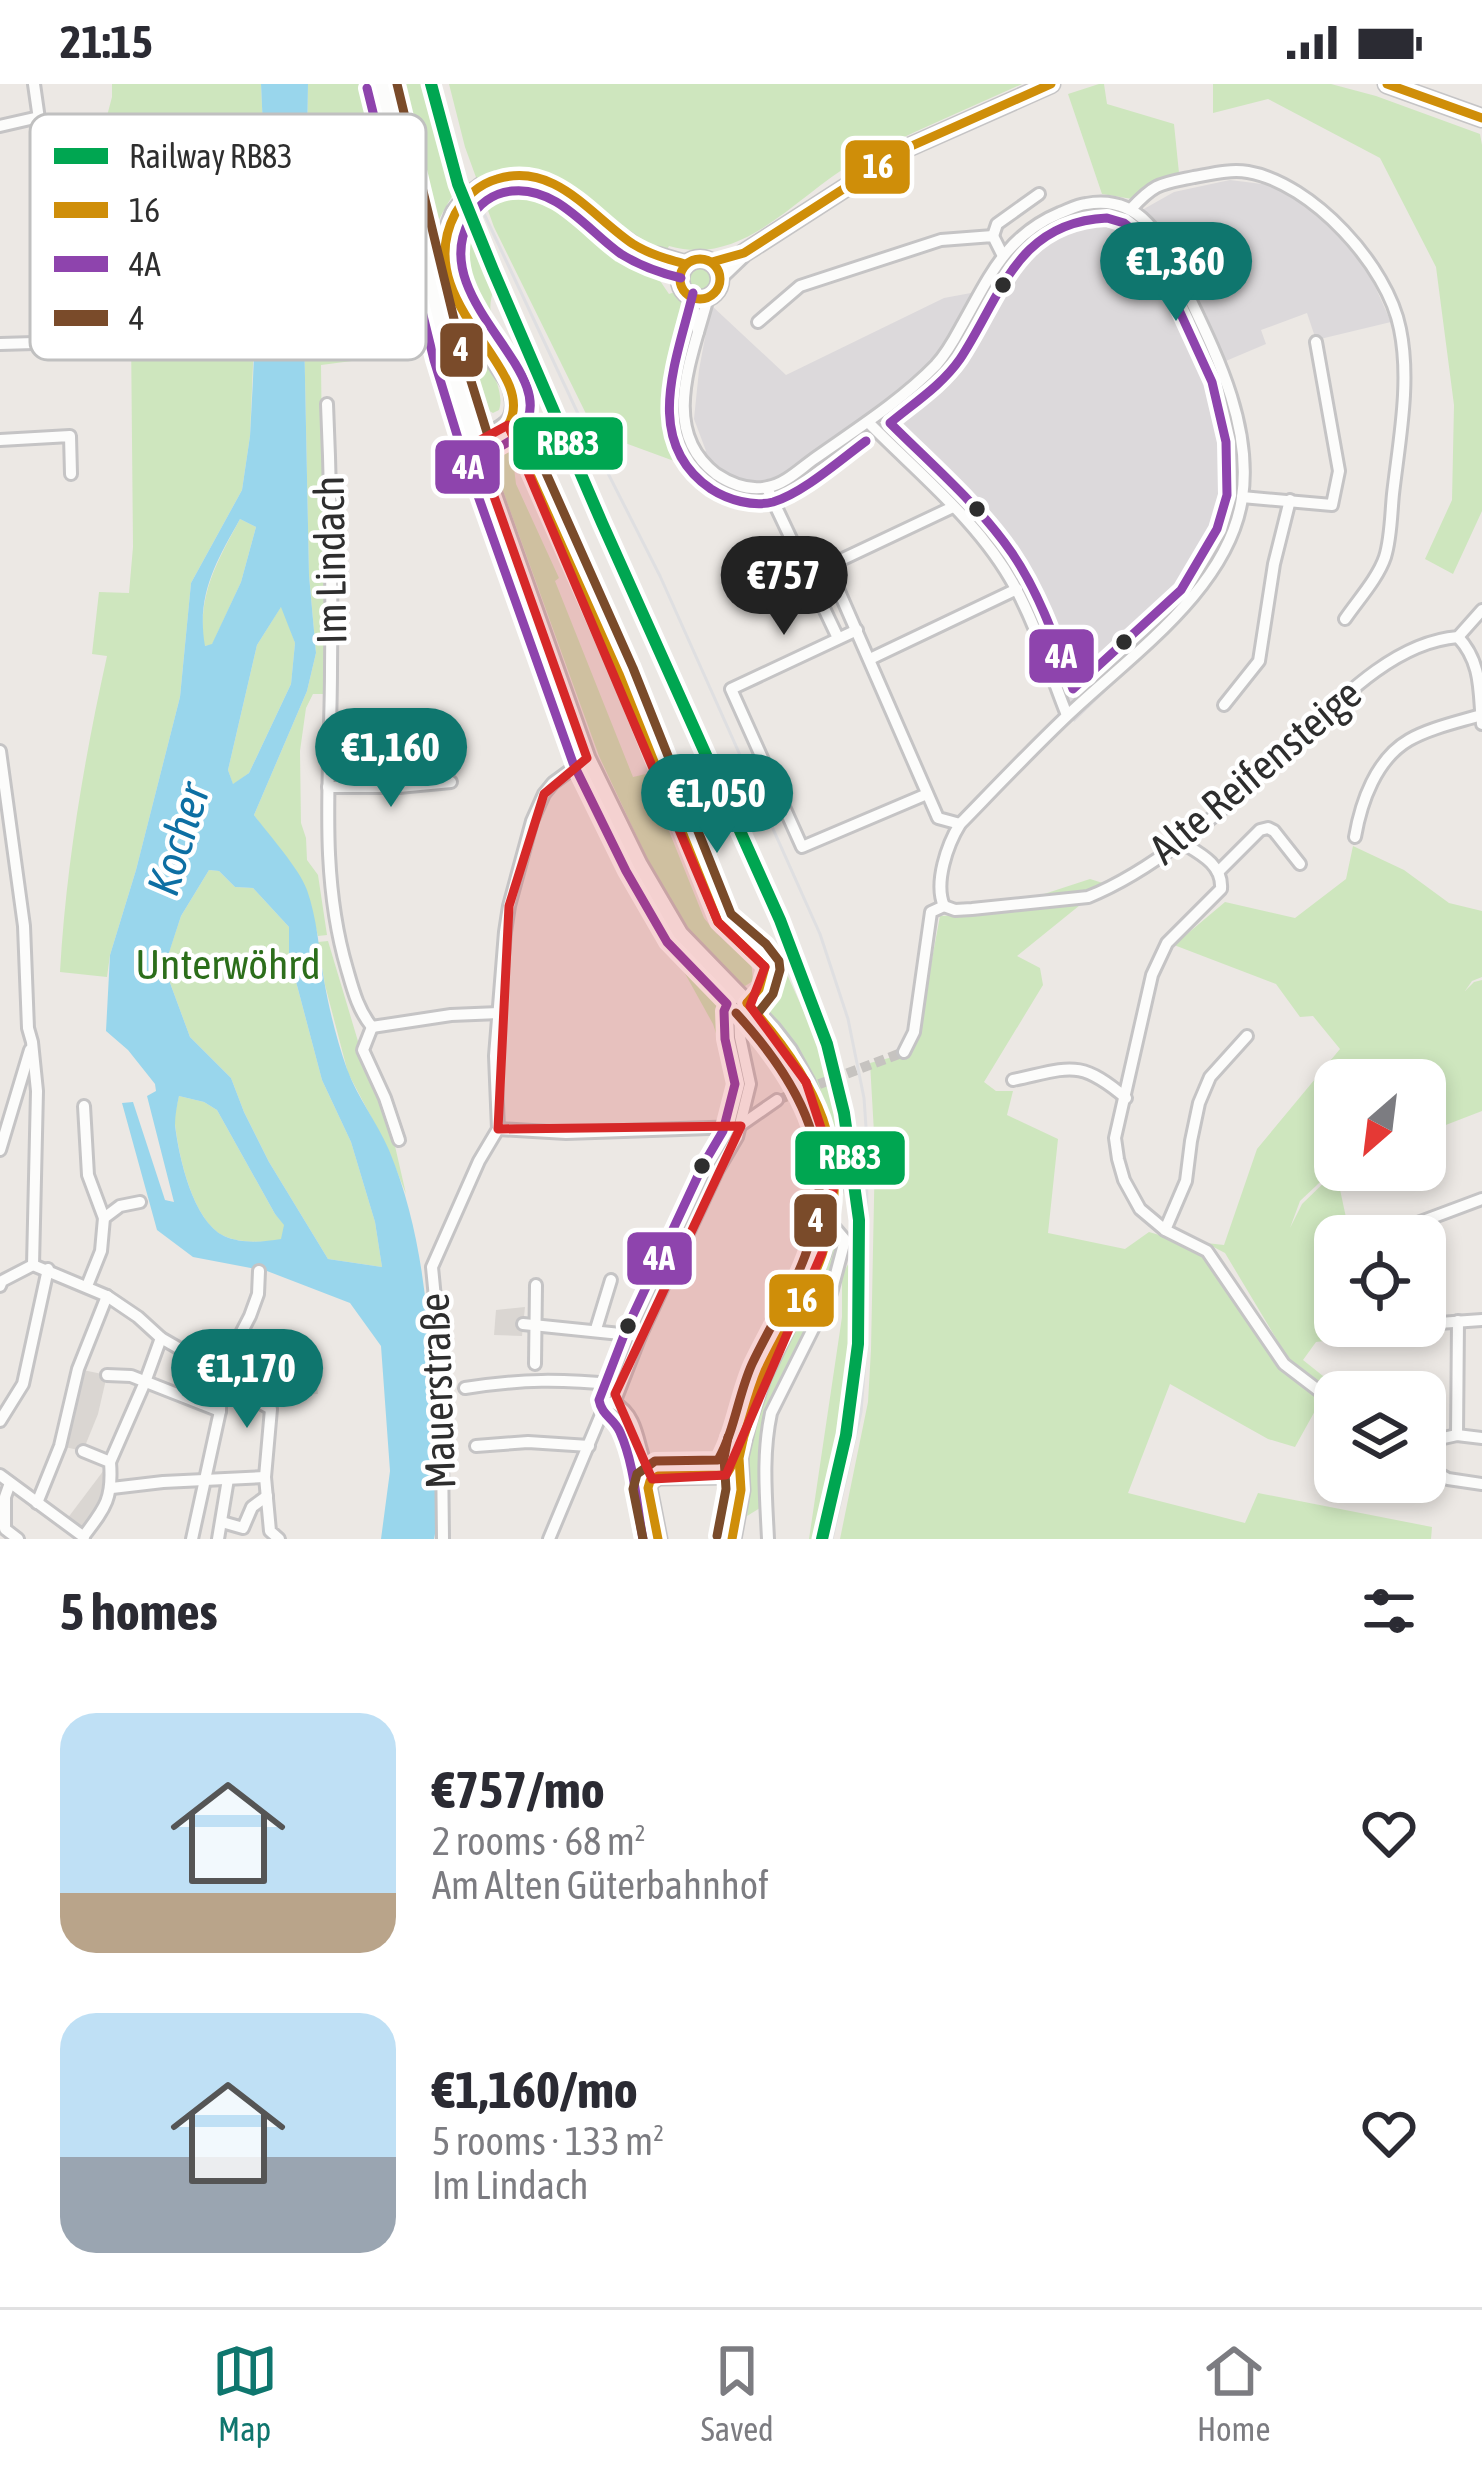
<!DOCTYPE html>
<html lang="en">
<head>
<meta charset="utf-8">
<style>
	body { margin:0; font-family:"Asap Condensed",sans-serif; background:#f2f2f3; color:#2b2b33; height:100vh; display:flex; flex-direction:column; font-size:45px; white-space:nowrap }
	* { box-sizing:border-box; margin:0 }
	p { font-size:39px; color:#7c7c81 }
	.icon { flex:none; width:66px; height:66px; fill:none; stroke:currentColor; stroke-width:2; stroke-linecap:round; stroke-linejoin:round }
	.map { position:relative; height:1455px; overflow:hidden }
	.details { display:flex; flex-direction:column; background:#fff; flex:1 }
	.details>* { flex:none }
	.needle { width:78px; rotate:208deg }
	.buttons { position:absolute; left:1314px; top:975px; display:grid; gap:24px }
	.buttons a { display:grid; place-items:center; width:132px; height:132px; border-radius:24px; background:#fff; box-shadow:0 6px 18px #0003; font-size:60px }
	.price { position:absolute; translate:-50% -102px; padding:0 27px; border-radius:42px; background:#0f766e; color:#fff; font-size:39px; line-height:78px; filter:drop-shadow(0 3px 6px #0008) }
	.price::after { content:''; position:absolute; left:50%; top:72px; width:36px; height:27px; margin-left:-18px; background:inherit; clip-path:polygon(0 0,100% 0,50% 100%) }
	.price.current { background:#222; color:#fff }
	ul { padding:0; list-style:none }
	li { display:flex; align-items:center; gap:36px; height:300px; padding:0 60px }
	li span { display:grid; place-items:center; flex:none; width:336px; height:240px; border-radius:36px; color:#555 }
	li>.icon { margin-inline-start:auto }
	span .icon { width:144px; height:144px; fill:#fffc; stroke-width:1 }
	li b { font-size:51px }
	h2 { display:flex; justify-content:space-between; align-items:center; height:144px; padding:0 60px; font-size:51px }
	.status { display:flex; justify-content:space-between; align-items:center; height:84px; padding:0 60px; background:#fff; direction:ltr }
	.status svg { height:33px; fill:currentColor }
	.tabs { display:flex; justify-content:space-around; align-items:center; height:168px; border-top:3px solid #e1e1e2; background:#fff; font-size:33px; color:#7c7c81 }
	.tabs a { display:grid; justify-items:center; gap:6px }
	.tabs .current { color:#0f766e }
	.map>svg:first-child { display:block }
</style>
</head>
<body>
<div class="status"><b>21:15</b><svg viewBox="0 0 49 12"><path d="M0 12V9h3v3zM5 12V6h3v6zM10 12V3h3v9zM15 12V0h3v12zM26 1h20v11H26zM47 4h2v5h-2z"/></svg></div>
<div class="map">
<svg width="1482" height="1455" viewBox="0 0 1482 1455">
	<rect width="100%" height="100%" fill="#ece8e4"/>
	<path fill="#dcd9db" d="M1230 96 1277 102 1321 131 1369 189 1391 238 1316 256 1307 229 1261 246 1266 260 1214 282 1224 294 1239 355 1237 414 1211 493 1129 585 1074 638 1052 594 1054 555 1023 481 881 336 776 406 713 403 688 377 706 367 694 335 699 286 711 221 786 291 944 214 987 206 1005 171 1082 115 1130 125 1135 130 1174 108Z"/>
	<g fill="#cee6be">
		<path d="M112 0H261L263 44 250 352 242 406 191 499 180 613 136 786 110 871 107 893 60 888C66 782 84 676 107 572L92 570 99 508 129 509 133 463 131 248 103 47 112 13Z"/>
		<path d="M308 0H364L387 102 437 266 321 281 325 610H313L306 624 300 667 301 739 306 754 307 776 318 791 327 851 318 852 306 805 254 731 307 607 316 569 309 491 304 243Z"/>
		<path d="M391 0H425L439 57 456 106C447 121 435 138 433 156 424 216 513 283 499 326L493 329 481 322 472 312 431 186Z"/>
		<path d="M449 0H1022C966 26 908 49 855 78 796 111 744 184 669 162L654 188 669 210 675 208C706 244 678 266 675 306 672 331 679 356 685 381L595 348 494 143 465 63Z"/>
		<path d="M1099 0H1104L1107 20 1174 40 1179 89 1132 115 1102 110 1068 10Z"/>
		<path d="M1213 0H1331L1376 12 1480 50 1482 61V427L1453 490 1425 475 1452 416 1454 321 1436 183 1380 74 1268 15 1213 29Z"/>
		<path d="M463 137 495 203C481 234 502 254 513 284 488 244 435 185 463 137Z"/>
		<circle cx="699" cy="196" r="14"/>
		<path d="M512 368 516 400 559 494 555 497 633 693 646 690 704 834 716 849 751 875 753 897 745 902 736 898 686 844 653 787 599 672 498 393 503 369Z"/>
		<path d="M240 435 256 443 241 498 212 561 204 562C197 511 217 478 240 435Z"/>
		<path d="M282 521 295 559 291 600 249 689 233 701 228 686 257 561Z"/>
		<path d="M1353 762 1404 786 1449 819 1482 827V893L1472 897 1465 907 1474 898 1482 896V1027L1425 1049V996H1335V1084L1300 1117 1290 1144 1302 1120 1336 1087 1350 1152H1335V1242H1362L1364 1252 1316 1258 1303 1276 1343 1308 1335 1310 1289 1276 1225 1169 1206 1159 1224 1161 1257 1065 1340 965 1313 932 1300 933 1276 900 1174 861 1225 818 1295 834 1346 795Z"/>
		<path d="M209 786 219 787 235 803 253 804 289 843V871L322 996 351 1058 375 1138 382 1183 328 1175 269 1078 244 1028 231 994 190 953 166 888 165 880 181 832Z"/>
		<path d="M639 792 646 810 675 856 693 878 719 903 727 920 729 940 738 967 739 993 720 962 713 940 637 803Z"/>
		<path d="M1090 795 1106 800 1017 872 1040 884 1043 901 984 998 996 1007H1013L1007 1031 1058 1055 1048 1149 1125 1165 1149 1148C1226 1168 1220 1200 1260 1257 1277 1281 1297 1299 1321 1316L1295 1363 1268 1355 1170 1300 1128 1409 1245 1439 1258 1409 1432 1443 1431 1455H840L868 1318 871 1266 875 1066 870 979 904 970 919 945 940 832 1002 829 1030 823 1041 811Z"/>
		<path d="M328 857 363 974 395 1062 406 1110 388 1065 348 989 325 901 318 858Z"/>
		<path d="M768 868 780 875 805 930 810 929C828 987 840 1044 844 1104 827 1043 816 972 766 927 762 907 773 890 768 868Z"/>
		<path d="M179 1012 204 1018 217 1026 275 1130 285 1141 282 1156C263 1158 242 1160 224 1152 193 1137 179 1073 175 1040 174 1031 177 1021 179 1012Z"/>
		<path d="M837 1150 842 1156 816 1236 773 1313 766 1330 761 1357 760 1424 747 1432 749 1416 745 1368 753 1331Z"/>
		<path d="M850 1177 849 1285 845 1329 819 1449 818 1455H809L842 1233V1191Z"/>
	</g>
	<g fill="#dad6d2">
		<path d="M525 1223 522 1252 494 1251 496 1226Z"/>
		<path d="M313 1269 318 1310 278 1312 241 1298 244 1272Z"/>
		<path d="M78 1285 107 1291 98 1330 83 1367 60 1362Z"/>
		<path d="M110 1378 112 1404 83 1453 64 1439Z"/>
	</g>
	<path fill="#99d6ec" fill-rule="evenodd" d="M261 0H308L304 244 309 491 316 569 307 607 254 731C269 751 299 784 307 806 317 834 319 866 324 896 329 925 337 957 347 985 357 1013 377 1038 389 1066 430 1164 432 1278 434 1382 435 1407 440 1430 434 1455H381L390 1387 381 1262 350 1219 267 1187 193 1173 157 1146 122 1019 133 1018 165 1116 174 1118 147 1012 156 1007 155 1000 128 966 106 947 110 871 136 786 180 613 191 499 242 406 250 352 253 295 263 44ZM240 435 256 443 241 498 212 560 205 562C196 511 216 478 240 435ZM281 523 295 559 291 600 249 689 233 700 228 686 257 561ZM209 786 219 787 235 803 253 804 289 843V871L322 996 351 1058 375 1138 382 1183 328 1175 269 1078 244 1028 231 994 190 953 166 888 165 881 181 832ZM179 1012 204 1018 217 1026 275 1130 284 1141 281 1155C263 1158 242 1160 224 1152 193 1137 179 1074 175 1041 175 1031 177 1021 179 1012Z"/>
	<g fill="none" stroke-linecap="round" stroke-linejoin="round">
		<path stroke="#99d6ec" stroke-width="3" d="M145 95 152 195"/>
		<path stroke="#c6c3c0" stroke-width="10" stroke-dasharray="10 5" stroke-linecap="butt" d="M777 1016 904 968"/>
		<path stroke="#c6c3c0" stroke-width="15" stroke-dasharray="15 8" stroke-linecap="butt" d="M483 101C559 67 596 145 658 172"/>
		<defs>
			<g id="street">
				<path d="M34 0 45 77"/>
				<path d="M0 42 39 33"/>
				<path d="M1131 125C1155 99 1160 100 1194 93 1211 90 1230 85 1248 88 1312 99 1388 182 1400 245 1411 298 1399 357 1393 410 1391 430 1391 454 1385 473 1378 494 1358 516 1345 535"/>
				<path d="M993 152 997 140 1039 110"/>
				<path d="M708 213C693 272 658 346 716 390 731 400 750 407 768 403 785 400 800 385 814 375 855 346 901 317 936 281 947 269 954 256 961 243 989 194 1005 152 1060 129 1068 126 1077 121 1086 120 1141 110 1163 155 1182 198 1213 264 1253 338 1242 414 1229 504 1131 571 1069 630 1031 666 996 703 960 740 947 761 934 799 944 822"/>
				<path d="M692 214 698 248"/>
				<path d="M758 238 800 202 941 156 993 152 1002 170"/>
				<path d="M0 260 69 258"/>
				<path d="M327 320C331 409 332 497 331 585 331 686 318 787 347 885 353 906 358 926 372 943"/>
				<path d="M868 338C918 389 981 439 1015 503 1037 543 1050 589 1067 631"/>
				<path d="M508 341 619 590 718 838C731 857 754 864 765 883L759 905 739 928 740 953 750 1000 737 1053 717 1087 640 1252 614 1319H608L603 1326 549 1455"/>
				<path d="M0 356 70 352 71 390"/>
				<path d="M767 404 838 554"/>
				<path d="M1242 413 1332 421 1339 387 1316 258"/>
				<path d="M953 423 828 482 938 734 960 740"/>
				<path d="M857 546 731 605 802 763 927 710"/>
				<path d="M1458 553C1482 579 1479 607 1482 640"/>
				<path d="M870 575 1017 505"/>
				<path d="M1224 621 1259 577 1274 480 1290 416"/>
				<path d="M0 667 24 842 28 944 32 958 37 1007 33 1181"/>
				<path d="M328 703H399L451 698"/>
				<path d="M1355 753C1361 718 1376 675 1409 656 1430 644 1458 638 1481 631"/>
				<path d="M1181 758C1199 769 1223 780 1221 805L1167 859 1152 891 1115 1054 1118 1075 1124 1096 1140 1125 1165 1146 1207 1167 1284 1280 1335 1319"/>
				<path d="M1218 788 1260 746 1268 744 1274 747 1300 780"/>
				<path d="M944 822 955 826 972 825 1088 813C1151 788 1220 729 1270 683 1323 636 1383 559 1458 553L1482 526"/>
				<path d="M372 943 451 931 499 929"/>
				<path d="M372 943 363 966 385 1014 399 1056"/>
				<path d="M904 968 914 948 931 828 944 822"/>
				<path d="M1013 996C1070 984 1079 974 1126 1014"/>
				<path d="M84 1022 88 1091 104 1134"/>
				<path d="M741 1041 777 1016"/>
				<path d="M498 1045 566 1049 738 1043"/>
				<path d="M0 1066 30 966"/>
				<path d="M1165 1146 1186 1097 1191 1057 1199 1019 1210 993 1247 952"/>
				<path d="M1383 1152 1482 1115"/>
				<path d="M33 1181 107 1212 138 1233 161 1254 187 1269 224 1278 229 1301 271 1325 265 1393 270 1447 279 1455"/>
				<path d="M0 1202 2 1197 33 1181"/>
				<path d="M87 1202 101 1167 104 1134 120 1122 140 1118"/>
				<path d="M523 1240 640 1252"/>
				<path d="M1425 1240 1482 1236"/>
				<path d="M1381 1242 1392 1244 1411 1242"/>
				<path d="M596 1245 611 1196"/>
				<path d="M535 1280 536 1201"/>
				<path d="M107 1291 131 1292 220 1327"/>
				<path d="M465 1304C523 1295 560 1295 619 1301"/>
				<path d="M614 1319C642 1333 636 1370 652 1395"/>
				<path d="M0 1337 23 1300 48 1185"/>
				<path d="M1457 1351 1458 1237"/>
				<path d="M1425 1358 1457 1351 1482 1354"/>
				<path d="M476 1362 528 1358 589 1362"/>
				<path d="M110 1378 145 1298 161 1254"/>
				<path d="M1425 1382 1448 1395 1482 1400"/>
				<path d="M0 1391 84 1453"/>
				<path d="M10 1399 5 1413V1445L18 1455"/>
				<path d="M112 1404 163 1398 265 1393"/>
				<path d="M37 1419 60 1362 78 1285 107 1212"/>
				<path d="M222 1438 243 1444 252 1423 267 1412"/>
				<path d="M83 1453C105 1424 113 1415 110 1378L83 1367"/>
				<path d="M192 1455 220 1327 221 1288 250 1232 258 1210 259 1187"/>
				<path d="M218 1455 228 1395"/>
				<path d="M443 1455 441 1276 432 1183 479 1077 498 1045 495 972 505 848 509 822 532 737 544 710 553 699 587 674"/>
				<path d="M768 1455C766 1412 762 1371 771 1329L831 1209 845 1156 829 1137"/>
			</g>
			<g id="secondary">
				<path d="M382 0 448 272 475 359 587 674 639 780 680 850 772 945 789 967 806 998 833 1068 836 1090 822 1169 762 1294 748 1335 739 1374 741 1406 732 1455"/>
				<path d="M1387 0 1482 34"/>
				<path d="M454 129C451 138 447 147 445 156 437 205 486 261 511 301 522 340 506 342 475 359"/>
				<path d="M658 172 685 180"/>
				<circle cx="700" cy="195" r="20"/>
				<path d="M720 192 744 169 907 64 1051 0"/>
				<path d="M658 1455 648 1404 650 1397 658 1392 726 1391 739 1374"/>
			</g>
		</defs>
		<use href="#street" stroke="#c5c4c5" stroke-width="16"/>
		<use href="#secondary" stroke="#c5c4c5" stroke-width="21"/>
		<use href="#street" stroke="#fcfcfb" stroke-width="10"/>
		<use href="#secondary" stroke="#fcfcfb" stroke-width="15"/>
		<path stroke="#dfdfe1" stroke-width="3" d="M472 104 581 336 660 492 820 850 848 935 864 1014 867 1058 866 1264 861 1328 832 1455"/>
		<defs>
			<path id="secondary-bridge" d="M454 129 466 114 483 101"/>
		</defs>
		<use href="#secondary-bridge" stroke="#c5c4c5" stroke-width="21" stroke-linecap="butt"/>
		<use href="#secondary-bridge" stroke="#fcfcfb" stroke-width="15"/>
		<defs>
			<g id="bus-1">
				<path d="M1387 0 1482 34"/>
				<circle cx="700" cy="195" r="20"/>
				<path d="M712 178 744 169 907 64 1051 0"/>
				<path d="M508 341 619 590 718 838 765 883 759 905 747 919"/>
				<path d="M508 341C542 286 408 220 455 130 464 114 479 100 497 95 555 77 591 132 633 160 649 170 667 175 685 180"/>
				<path d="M658 1455 648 1404 650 1397 658 1392 726 1391C747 1359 750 1322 765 1287 783 1248 808 1211 822 1171 857 1071 814 992 747 919"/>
				<path d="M732 1455 741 1406 739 1374 743 1356"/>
			</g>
			<g id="bus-2">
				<path d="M367 4 434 276 461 364 573 679 626 787 667 858 727 920 724 927 725 955 735 1000 723 1047 703 1081 626 1246 599 1316C602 1332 614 1334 620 1348 635 1382 636 1419 643 1455"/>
				<path d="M1107 134 1124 139 1142 153 1157 178 1212 298 1226 358 1227 411 1217 445 1181 506 1073 605C1056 558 1040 510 1012 469 978 420 932 381 890 339 914 319 942 301 960 275 1001 213 1016 138 1107 134Z"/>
				<path d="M693 209C677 276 641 357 711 405 728 416 753 423 773 418 803 409 840 376 866 357"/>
				<path d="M482 372C495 365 511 359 521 347 567 290 426 218 469 137 478 120 493 109 512 107 557 102 588 147 621 170 640 182 660 189 681 194"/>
			</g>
			<g id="bus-3">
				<path d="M397 0 462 268 489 355"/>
				<path d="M522 335 633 584 731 830 766 860 779 877 780 886 773 910 758 929"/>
				<path d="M717 1452 726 1405 724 1374 728 1353"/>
				<path d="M643 1455 633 1405 637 1390 655 1377 718 1376C735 1346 738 1311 752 1280 769 1244 791 1210 805 1172 843 1076 801 1000 736 929"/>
			</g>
		</defs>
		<use href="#bus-1" stroke="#fff" stroke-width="18"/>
		<use href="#bus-2" stroke="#fff" stroke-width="18"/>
		<use href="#bus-3" stroke="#fff" stroke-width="18"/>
		<use href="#bus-1" stroke="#cf8e09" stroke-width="9"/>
		<use href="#bus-2" stroke="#8e44ad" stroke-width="9"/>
		<use href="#bus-3" stroke="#7a4b2a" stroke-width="9"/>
		<defs>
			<path id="rail-1" d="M431 0 458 100 493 186 602 439 780 836 827 960 844 1029 859 1136 858 1260 846 1351 822 1455"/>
		</defs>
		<use href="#rail-1" stroke="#fff" stroke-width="21"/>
		<use href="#rail-1" stroke="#00a651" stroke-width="12"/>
	</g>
	<path fill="#d62828" fill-opacity="0.2" stroke="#d62828" stroke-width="9" stroke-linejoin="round" d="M508 341 718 838 765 883 750 922 806 998 836 1090 822 1169 726 1391 652 1395 615 1310 741 1042 498 1045 509 822 544 710 587 674 475 359Z"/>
	<g fill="#2e2e2e" stroke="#fff" stroke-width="4.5">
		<circle cx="1003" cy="201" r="10"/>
		<circle cx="977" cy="425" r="10"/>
		<circle cx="1124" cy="558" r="10"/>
		<circle cx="702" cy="1082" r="10"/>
		<circle cx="628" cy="1242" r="10"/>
	</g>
	<g text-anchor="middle" stroke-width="9" stroke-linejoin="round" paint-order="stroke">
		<g font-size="42" fill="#2e2e2e" stroke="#fff">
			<text transform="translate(330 476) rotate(-91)" y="15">Im Lindach</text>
			<text transform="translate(1255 687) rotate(-40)" y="15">Alte Reifensteige</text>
			<text transform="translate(437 1307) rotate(-92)" y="15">Mauerstraße</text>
		</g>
		<g font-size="42" fill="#2c6e1b" stroke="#fff">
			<text x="228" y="895">Unterwöhrd</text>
		</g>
		<g font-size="45" font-style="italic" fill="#0d6fa3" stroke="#fff">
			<text transform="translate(178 755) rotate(-73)" y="16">Kocher</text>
		</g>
	</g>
	<rect x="30" y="30" width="396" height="246" rx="18" fill="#fff" stroke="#c0c0c0" stroke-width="3"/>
	<rect x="54" y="64" width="54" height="16" fill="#00a651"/>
	<rect x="54" y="118" width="54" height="16" fill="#cf8e09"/>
	<rect x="54" y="172" width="54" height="16" fill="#8e44ad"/>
	<rect x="54" y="226" width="54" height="16" fill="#7a4b2a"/>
	<g font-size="33" fill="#2e2e2e">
		<text x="129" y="84">Railway RB83</text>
		<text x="129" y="138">16</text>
		<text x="129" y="192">4A</text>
		<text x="129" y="246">4</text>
	</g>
	<g stroke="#fff" stroke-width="4.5">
		<rect x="843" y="54" width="69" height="58" rx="12" fill="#cf8e09"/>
		<rect x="438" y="237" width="47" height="58" rx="12" fill="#7a4b2a"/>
		<rect x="511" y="331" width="114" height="57" rx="12" fill="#00a651"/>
		<rect x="433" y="354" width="69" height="58" rx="12" fill="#8e44ad"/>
		<rect x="1027" y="543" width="69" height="58" rx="12" fill="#8e44ad"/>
		<rect x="793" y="1045" width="114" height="58" rx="12" fill="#00a651"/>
		<rect x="792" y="1108" width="47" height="57" rx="12" fill="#7a4b2a"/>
		<rect x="625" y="1146" width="69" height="57" rx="12" fill="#8e44ad"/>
		<rect x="767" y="1188" width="69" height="57" rx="12" fill="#cf8e09"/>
	</g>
	<g font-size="33" text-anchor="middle" font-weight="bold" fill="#fff">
		<text x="878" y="94">16</text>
		<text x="461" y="277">4</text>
		<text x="568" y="371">RB83</text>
		<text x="468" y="395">4A</text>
		<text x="1061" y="584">4A</text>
		<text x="850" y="1085">RB83</text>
		<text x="816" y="1148">4</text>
		<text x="659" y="1186">4A</text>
		<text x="802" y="1228">16</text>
	</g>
</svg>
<div class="buttons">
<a><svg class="needle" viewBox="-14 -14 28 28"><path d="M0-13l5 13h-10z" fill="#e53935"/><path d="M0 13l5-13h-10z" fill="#7c7c81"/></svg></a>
<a><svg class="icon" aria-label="locate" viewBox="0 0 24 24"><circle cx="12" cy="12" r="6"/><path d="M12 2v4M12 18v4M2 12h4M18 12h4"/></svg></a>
<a><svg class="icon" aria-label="layers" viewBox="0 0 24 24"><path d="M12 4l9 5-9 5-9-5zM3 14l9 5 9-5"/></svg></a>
</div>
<b class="price" style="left:1176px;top:240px">€1,360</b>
<b class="price current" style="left:784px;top:554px">€757</b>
<b class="price" style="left:391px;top:726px">€1,160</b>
<b class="price" style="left:717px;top:772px">€1,050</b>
<b class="price" style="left:247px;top:1347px">€1,170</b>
</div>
<section class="details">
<h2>5 homes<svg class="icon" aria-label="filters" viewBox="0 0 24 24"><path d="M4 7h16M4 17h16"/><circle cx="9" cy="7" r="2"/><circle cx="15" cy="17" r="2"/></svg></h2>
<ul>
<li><span style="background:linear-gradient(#bfe0f5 75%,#b9a48a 0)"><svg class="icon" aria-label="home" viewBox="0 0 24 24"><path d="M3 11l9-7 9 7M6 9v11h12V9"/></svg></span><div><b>€757/mo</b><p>2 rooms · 68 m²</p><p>Am Alten Güterbahnhof</p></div><svg class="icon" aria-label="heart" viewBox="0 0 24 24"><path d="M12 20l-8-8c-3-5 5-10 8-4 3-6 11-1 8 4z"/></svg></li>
<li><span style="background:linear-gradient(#bfe0f5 60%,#9aa5b1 0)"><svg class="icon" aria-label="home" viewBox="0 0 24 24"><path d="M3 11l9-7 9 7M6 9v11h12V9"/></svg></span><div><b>€1,160/mo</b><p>5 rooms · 133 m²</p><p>Im Lindach</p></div><svg class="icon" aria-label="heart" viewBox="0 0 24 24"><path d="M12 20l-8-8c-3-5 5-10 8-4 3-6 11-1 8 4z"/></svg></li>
</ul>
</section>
<nav class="tabs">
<a class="current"><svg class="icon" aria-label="map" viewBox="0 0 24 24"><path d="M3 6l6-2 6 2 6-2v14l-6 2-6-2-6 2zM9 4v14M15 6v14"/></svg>Map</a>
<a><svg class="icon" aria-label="saved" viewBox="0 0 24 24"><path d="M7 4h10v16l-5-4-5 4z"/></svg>Saved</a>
<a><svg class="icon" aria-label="home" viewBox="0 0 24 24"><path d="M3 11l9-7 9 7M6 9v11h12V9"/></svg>Home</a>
</nav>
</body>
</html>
